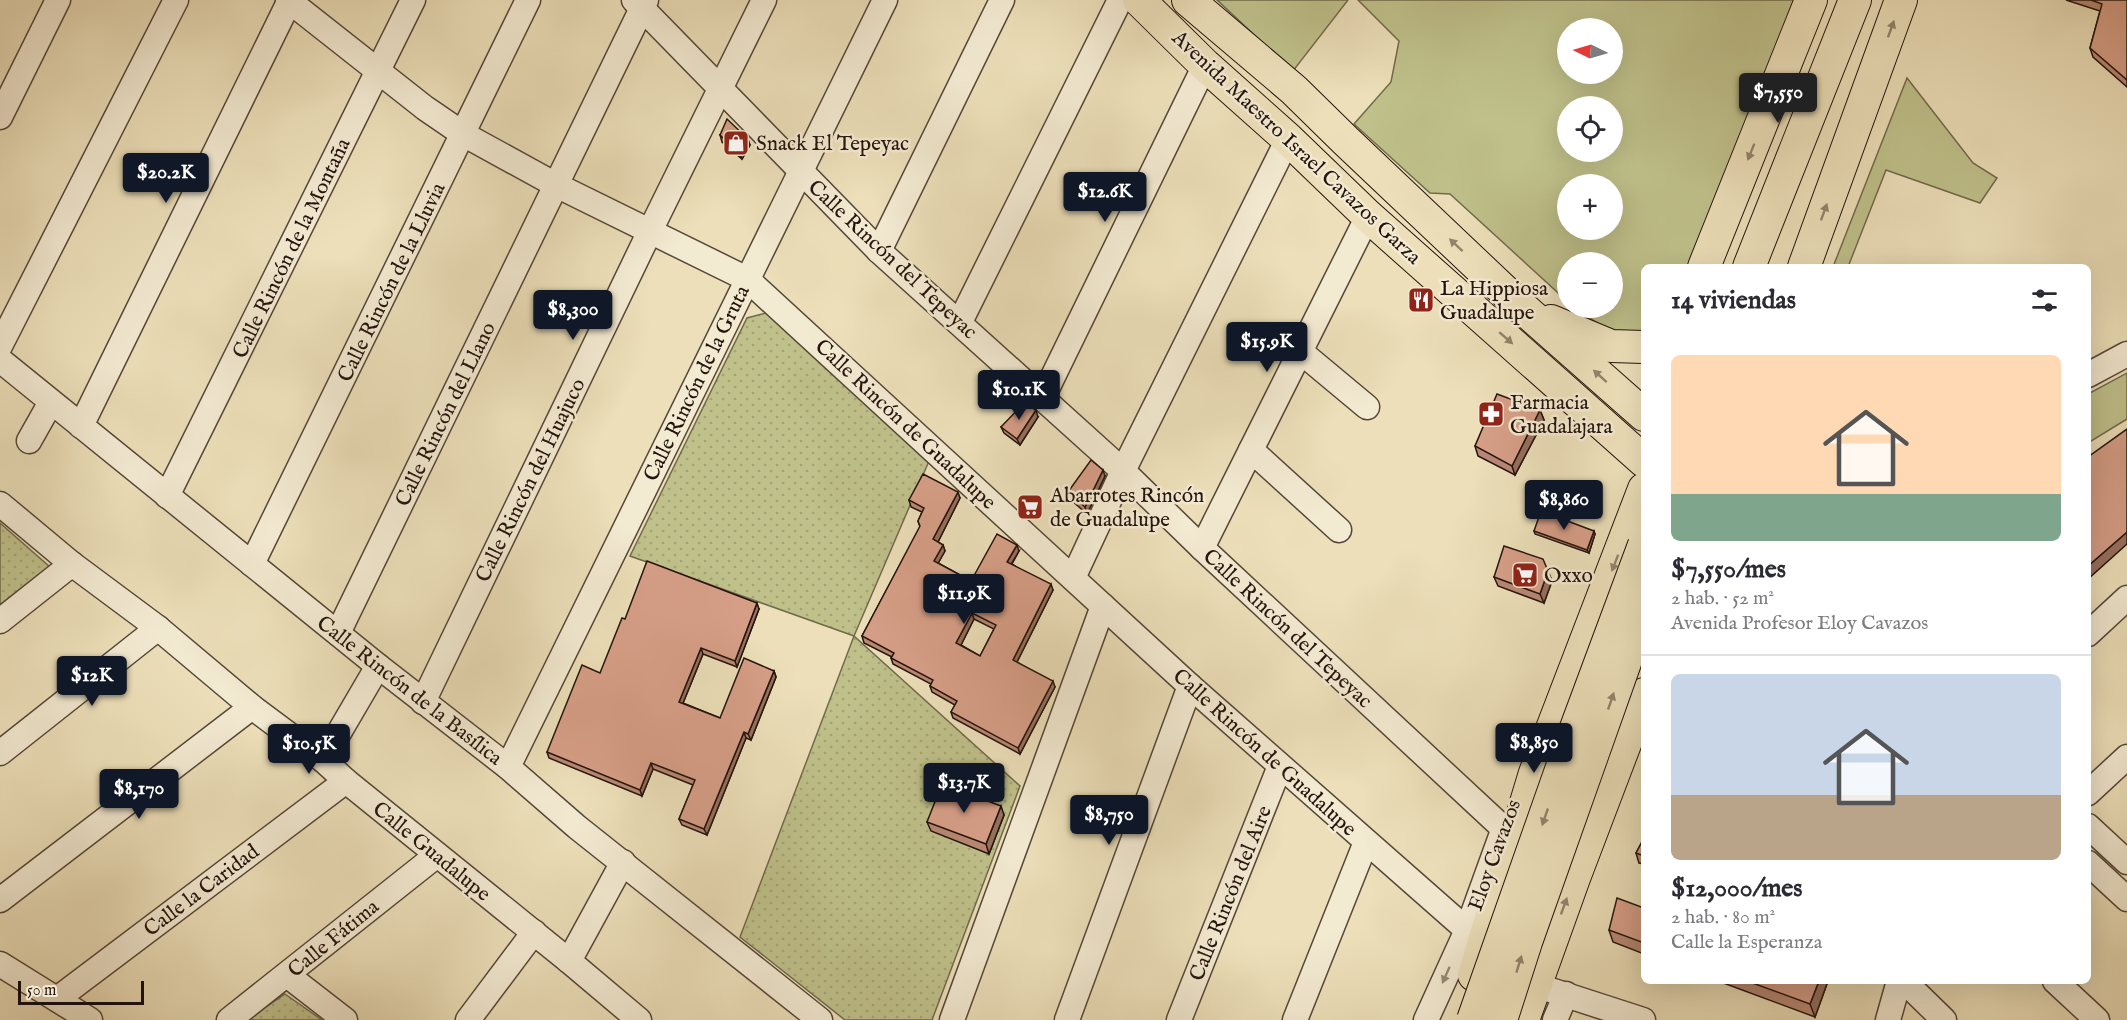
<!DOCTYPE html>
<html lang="es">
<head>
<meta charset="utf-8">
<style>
	body { margin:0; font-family:"IM FELL English",serif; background:#f7f7f7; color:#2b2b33; height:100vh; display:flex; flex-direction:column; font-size:22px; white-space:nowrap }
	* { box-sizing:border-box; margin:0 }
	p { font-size:20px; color:#7c7c81 }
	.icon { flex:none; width:33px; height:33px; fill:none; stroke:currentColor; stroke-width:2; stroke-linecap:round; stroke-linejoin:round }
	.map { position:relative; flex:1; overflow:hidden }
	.sheet { position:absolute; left:1641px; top:264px; width:450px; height:720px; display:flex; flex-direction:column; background:#fff; border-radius:9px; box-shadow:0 6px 24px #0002 }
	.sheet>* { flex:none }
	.needle { width:39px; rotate:275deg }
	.buttons { position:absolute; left:1557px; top:18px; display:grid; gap:12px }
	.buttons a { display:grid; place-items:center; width:66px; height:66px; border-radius:50%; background:#fff; box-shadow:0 6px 24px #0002; font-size:30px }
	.scale { position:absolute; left:18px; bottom:15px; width:126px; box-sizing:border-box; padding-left:6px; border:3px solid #24140d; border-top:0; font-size:16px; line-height:21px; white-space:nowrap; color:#24140d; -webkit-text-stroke:4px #f3ead2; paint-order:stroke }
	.price { position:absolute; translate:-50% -51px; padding:0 14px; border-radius:6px; background:#111827; color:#fff; font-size:20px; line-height:39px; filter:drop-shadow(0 2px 3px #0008) }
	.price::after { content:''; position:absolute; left:50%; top:36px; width:18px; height:14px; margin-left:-9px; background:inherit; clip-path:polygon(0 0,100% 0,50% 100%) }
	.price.current { background:#222; color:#fff }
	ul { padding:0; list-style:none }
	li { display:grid; align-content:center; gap:12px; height:318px; padding:0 30px }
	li+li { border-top:2px solid #e1e1e2 }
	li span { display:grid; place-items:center; height:186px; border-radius:9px; color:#555 }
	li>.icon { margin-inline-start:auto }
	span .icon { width:108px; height:108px; fill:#fffc; stroke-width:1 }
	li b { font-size:26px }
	h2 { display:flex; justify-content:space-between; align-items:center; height:72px; padding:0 30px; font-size:26px }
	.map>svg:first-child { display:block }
</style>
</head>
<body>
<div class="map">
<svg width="2127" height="1020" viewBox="0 0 2127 1020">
	<defs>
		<pattern id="park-dots" width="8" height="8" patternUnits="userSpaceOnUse" patternTransform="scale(1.5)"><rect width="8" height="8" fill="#bfc08a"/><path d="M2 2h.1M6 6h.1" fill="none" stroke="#a4a476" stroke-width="1.8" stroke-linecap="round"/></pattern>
	</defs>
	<rect width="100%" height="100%" fill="#ecdfb9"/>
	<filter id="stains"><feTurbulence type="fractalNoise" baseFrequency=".00333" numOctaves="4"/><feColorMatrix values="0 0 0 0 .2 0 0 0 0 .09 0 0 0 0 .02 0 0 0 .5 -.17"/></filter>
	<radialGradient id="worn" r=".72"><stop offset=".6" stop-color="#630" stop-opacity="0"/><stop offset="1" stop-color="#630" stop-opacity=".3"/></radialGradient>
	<g fill="#bfc08a" stroke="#726a4c" stroke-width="1.5" fill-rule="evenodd">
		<path d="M1217 0H1348L1293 71Z"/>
		<path d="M1358 0H1799L1695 267H1644V335L1611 332 1575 308H1612V262H1568L1567 301 1450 194 1430 193 1354 124 1391 82 1399 41ZM1568 28H1612V74H1568ZM1568 106H1612V152H1568ZM1568 184H1612V230H1568Z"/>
		<path d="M1907 78 1973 163 1997 178 1980 203 1886 170 1848 267H1833Z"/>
		<path d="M2127 373V419L2088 443V394Z"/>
	</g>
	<g fill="url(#park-dots)" stroke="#726a4c" stroke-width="1.5">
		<path d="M770 312 929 461 854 636 1020 786 932 1020H845L740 937 854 636 630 556 747 318Z"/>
		<path d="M0 523 51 568 0 606Z"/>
		<path d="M285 994 322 1020H247Z"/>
	</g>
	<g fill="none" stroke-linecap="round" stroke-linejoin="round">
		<defs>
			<g id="minor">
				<path d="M288 0 425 108 463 134 556 185 747 279 1190 686 1467 930"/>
				<path d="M634 0 879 251 1123 471 1202 548 1503 828"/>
				<path d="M0 117 58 0"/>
				<path d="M879 251 1002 0"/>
				<path d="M960 322 1120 0"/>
				<path d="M0 346 176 0"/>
				<path d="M1301 352 1367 407"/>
				<path d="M0 360 378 666 508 767 577 827 820 1020"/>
				<path d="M2088 375 2127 354"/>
				<path d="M1042 399 1205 65"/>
				<path d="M81 426 290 0"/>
				<path d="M29 441 51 402"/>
				<path d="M1251 450 1339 530"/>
				<path d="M167 496 413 0"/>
				<path d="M0 504 72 564 158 628 252 707 323 760 346 781 569 961 639 1020"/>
				<path d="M1202 548 1368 216"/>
				<path d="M252 564 528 0"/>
				<path d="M1073 578 1123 471 1288 139"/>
				<path d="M0 621 72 564"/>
				<path d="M338 633 646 0"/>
				<path d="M2088 634 2127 598"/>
				<path d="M423 702 650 231 764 0"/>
				<path d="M0 753 158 628"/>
				<path d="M323 760 378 666"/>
				<path d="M508 767 885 0"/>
				<path d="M2088 793 2127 757"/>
				<path d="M2088 826 2127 862"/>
				<path d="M2088 863 2127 899"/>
				<path d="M0 900 252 707"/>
				<path d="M569 961 623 862"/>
				<path d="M0 964 90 1020"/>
				<path d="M287 975 345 1020"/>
				<path d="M1904 981 1944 1020"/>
				<path d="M2055 981 2097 1020"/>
				<path d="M1535 985 1643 1020"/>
				<path d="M57 999 346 781"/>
				<path d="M229 1020 437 855"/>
				<path d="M468 1020 534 932"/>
				<path d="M952 1020 1103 606"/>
				<path d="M1067 1020 1190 686"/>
				<path d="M1179 1020 1280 766"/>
				<path d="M1295 1020 1366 842"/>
				<path d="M1426 1020 1467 930 1505 825"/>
				<path d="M1555 1020 1566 994"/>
				<path d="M1888 1020 1899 981"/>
			</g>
			<g id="major">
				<path d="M1139 0 1205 65 1288 139 1368 216 1644 461"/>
				<path d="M1188 0 1294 90 1346 141 1516 302 1644 415"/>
				<path d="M1704 267 1811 0"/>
				<path d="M1749 267 1855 0"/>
				<path d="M1804 267 1901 0"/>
				<path d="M1551 321 1611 346 1644 347"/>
				<path d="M1474 975 1535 773 1644 489"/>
				<path d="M1523 1020 1574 878 1644 694"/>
			</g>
		</defs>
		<use href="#minor" stroke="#564738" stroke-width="27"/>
		<use href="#major" stroke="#24140d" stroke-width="34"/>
		<use href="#minor" stroke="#f3ead2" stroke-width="24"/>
		<use href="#major" stroke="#ecdfb9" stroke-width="32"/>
		<defs>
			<g id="major-bridge">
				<path d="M1473 1020 1573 736 1644 545"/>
				<path d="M1501 1020 1526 942 1644 609"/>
			</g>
		</defs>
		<use href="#major-bridge" stroke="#24140d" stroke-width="34" stroke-linecap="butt"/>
		<use href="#major-bridge" stroke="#ecdfb9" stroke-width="32"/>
	</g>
	<g fill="#b88874" stroke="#24140d" stroke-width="1.5" fill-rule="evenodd">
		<path d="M2066 0H2127V87L2093 57 2090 48 2100 11Z"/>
		<path d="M720 135 750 145 742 159 722 142Z"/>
		<path d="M1540 410 1544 420 1515 475 1478 456 1475 446Z"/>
		<path d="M1038 417 1020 445 1004 433 1001 427Z"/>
		<path d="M1105 476 1087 514 1070 499 1068 492Z"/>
		<path d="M960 498 938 542 943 545 945 551 938 563 971 581 1019 551 1012 564 1053 590 1017 662 1055 687 1020 754 953 718 951 712 955 705 932 692 930 686 931 684 893 664 891 658 892 657 864 643 862 636 920 527 918 521 922 512 911 507 909 500ZM974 619 994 629 980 656 961 645Z"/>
		<path d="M1534 531 1595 534 1589 553 1535 534Z"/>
		<path d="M1548 571 1552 581 1544 603 1498 586 1494 577Z"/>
		<path d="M759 609 737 667 703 654 683 703 720 718 774 671 776 677 751 740 746 738 707 835 682 825 679 819 693 785 653 769 642 796 549 758 547 752 600 673Z"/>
		<path d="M1004 815 989 854 931 831 927 822Z"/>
		<path d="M1644 838V864L1639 863 1636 853Z"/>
		<path d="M1644 908V954L1613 942 1609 930Z"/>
		<path d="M1718 981H1828L1815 1017Z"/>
	</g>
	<g fill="#966f5e" stroke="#24140d" stroke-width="1.5">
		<path d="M748 139 750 145 742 159 739 153Z"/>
		<path d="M1036 410 1038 417 1020 445 1017 439Z"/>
		<path d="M1540 410 1544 420 1515 475 1512 466Z"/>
		<path d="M1103 470 1105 476 1087 514 1085 507Z"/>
		<path d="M958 492 960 498 936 546 933 539Z"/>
		<path d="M1594 531 1595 534 1589 553 1587 550Z"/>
		<path d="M2127 532V544L2088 579V566Z"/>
		<path d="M943 545 945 551 936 567 934 561Z"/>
		<path d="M1017 545 1019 551 1009 568 1007 562Z"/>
		<path d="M1548 571 1552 581 1544 603 1540 594Z"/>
		<path d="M1051 584 1053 590 1015 666 1013 660Z"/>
		<path d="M757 603 759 609 737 667 735 661Z"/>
		<path d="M972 613 974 619 959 649 956 643Z"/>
		<path d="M701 648 703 654 681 708 679 702Z"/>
		<path d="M774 671 776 677 751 740 748 734Z"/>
		<path d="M1053 681 1055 687 1020 754 1018 748Z"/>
		<path d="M744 732 746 738 707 835 704 829Z"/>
		<path d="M651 763 653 769 642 796 640 790Z"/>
		<path d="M1001 806 1004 815 989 854 986 844Z"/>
		<path d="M1819 981H1828L1815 1017 1810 1004Z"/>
	</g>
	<g fill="#d69e87" stroke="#24140d" stroke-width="1.5" fill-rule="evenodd">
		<path d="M2091 0H2127V80L2090 48 2102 4Z"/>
		<path d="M727 119 748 139 739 153 720 135Z"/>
		<path d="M1497 394 1540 410 1512 466 1475 446Z"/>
		<path d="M1024 403 1036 410 1017 439 1001 427Z"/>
		<path d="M2127 429V532L2088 566V457Z"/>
		<path d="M1091 460 1103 470 1085 507 1068 492Z"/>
		<path d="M923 474 958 492 933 539 943 545 934 561 971 581 997 534 1017 545 1007 562 1051 584 1013 660 1053 681 1018 748 951 712 957 701 930 686 933 680 891 658 894 653 862 636 920 526 918 521 924 508 909 500ZM972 613 996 625 980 656 956 643Z"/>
		<path d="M1541 511 1594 531 1587 550 1534 531Z"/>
		<path d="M1504 546 1543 559 1548 571 1540 594 1494 577Z"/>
		<path d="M647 561 757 603 735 661 701 648 679 702 720 718 744 658 774 671 748 734 744 732 704 829 679 819 695 780 651 763 640 790 547 752 582 665 600 673 622 618 625 619Z"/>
		<path d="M942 784 1001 806 986 844 927 822Z"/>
		<path d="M1644 838V856L1636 853Z"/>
		<path d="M1617 898 1644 908V943L1609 930Z"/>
		<path d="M1747 981H1819L1810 1004Z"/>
	</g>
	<defs><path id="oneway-solid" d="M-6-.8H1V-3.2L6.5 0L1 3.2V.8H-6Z" transform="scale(1.5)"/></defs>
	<g fill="#92846c">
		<use href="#oneway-solid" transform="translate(1891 29) rotate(-70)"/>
		<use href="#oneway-solid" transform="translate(1751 152) rotate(112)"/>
		<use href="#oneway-solid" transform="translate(1824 212) rotate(-70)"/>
		<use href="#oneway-solid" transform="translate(1456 245) rotate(-137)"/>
		<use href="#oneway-solid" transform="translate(1506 338) rotate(41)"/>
		<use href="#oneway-solid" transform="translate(1600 376) rotate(-138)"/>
		<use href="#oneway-solid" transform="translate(1615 563) rotate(111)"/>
		<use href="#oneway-solid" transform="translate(1611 701) rotate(-71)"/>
		<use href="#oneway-solid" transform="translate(1545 817) rotate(109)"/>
		<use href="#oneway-solid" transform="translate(1564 906) rotate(-70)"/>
		<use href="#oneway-solid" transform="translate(1519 964) rotate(-73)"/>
	</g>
	<use fill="#968a79" href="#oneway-solid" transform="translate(1446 975) rotate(114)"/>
	<defs>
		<symbol id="shop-square" viewBox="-11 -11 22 22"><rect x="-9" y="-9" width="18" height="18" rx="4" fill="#8f2418" stroke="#f3ead2"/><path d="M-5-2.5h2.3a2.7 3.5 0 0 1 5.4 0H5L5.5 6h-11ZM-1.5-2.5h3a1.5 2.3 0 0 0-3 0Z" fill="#fff"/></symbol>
		<symbol id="restaurant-square" viewBox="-11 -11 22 22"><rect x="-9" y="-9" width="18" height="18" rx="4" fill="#8f2418" stroke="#f3ead2"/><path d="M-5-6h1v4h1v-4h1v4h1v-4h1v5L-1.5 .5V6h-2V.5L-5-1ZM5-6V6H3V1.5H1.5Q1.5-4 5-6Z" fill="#fff"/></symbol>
		<symbol id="pharmacy-square" viewBox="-11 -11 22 22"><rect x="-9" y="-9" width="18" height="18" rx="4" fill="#8f2418" stroke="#f3ead2"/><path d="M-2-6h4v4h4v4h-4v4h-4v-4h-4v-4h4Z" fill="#fff"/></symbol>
		<symbol id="supermarket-square" viewBox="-11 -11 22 22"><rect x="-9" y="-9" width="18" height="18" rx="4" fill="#8f2418" stroke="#f3ead2"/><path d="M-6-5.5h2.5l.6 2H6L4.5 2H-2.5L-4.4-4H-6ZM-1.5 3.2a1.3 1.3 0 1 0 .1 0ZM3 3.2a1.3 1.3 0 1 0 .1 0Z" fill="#fff"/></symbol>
	</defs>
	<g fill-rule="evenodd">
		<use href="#shop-square" x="721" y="128" width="30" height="30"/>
		<use href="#restaurant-square" x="1406" y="285" width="30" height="30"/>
		<use href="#pharmacy-square" x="1476" y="399" width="30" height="30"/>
		<use href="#supermarket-square" x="1015" y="492" width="30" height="30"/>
		<use href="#supermarket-square" x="1510" y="560" width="30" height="30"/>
	</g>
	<g text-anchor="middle" stroke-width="5" stroke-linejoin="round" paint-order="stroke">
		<g font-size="21" fill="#24140d" stroke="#f3ead2" text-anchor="start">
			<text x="756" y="150">Snack El Tepeyac</text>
			<text x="1440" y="295">La Hippiosa<tspan x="1440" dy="24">Guadalupe</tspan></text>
			<text x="1510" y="409">Farmacia<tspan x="1510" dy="24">Guadalajara</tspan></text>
			<text x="1050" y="502">Abarrotes Rincón<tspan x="1050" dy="24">de Guadalupe</tspan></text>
			<text x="1544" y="582">Oxxo</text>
		</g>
		<g font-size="21" fill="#24140d" stroke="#f3ead2">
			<text transform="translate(1297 147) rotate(43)" y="7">Avenida Maestro Israel Cavazos Garza</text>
			<text transform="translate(291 248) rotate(-64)" y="7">Calle Rincón de la Montaña</text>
			<text transform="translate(893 259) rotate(43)" y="7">Calle Rincón del Tepeyac</text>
			<text transform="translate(391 282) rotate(-64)" y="7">Calle Rincón de la Lluvia</text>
			<text transform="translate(696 383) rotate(-64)" y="7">Calle Rincón de la Gruta</text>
			<text transform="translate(445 414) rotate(-64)" y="7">Calle Rincón del Llano</text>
			<text transform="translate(906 424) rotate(43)" y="7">Calle Rincón de Guadalupe</text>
			<text transform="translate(530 480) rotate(-64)" y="7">Calle Rincón del Huajuco</text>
			<text transform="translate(1288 628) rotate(43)" y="7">Calle Rincón del Tepeyac</text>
			<text transform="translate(410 690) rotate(38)" y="7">Calle Rincón de la Basílica</text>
			<text transform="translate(1265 752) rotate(42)" y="7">Calle Rincón de Guadalupe</text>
			<text transform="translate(432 851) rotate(39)" y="7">Calle Guadalupe</text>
			<text transform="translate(1494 855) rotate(-70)" y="7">Eloy Cavazos</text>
			<text transform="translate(201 890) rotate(-37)" y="7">Calle la Caridad</text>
			<text transform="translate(1230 893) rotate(-68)" y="7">Calle Rincón del Aire</text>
			<text transform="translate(333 938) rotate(-39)" y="7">Calle Fátima</text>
		</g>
	</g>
	<rect width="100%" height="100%" filter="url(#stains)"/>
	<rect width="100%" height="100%" fill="url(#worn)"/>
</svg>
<div class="buttons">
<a><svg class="needle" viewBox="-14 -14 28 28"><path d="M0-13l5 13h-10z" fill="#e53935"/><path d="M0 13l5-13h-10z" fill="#7c7c81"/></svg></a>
<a><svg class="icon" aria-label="locate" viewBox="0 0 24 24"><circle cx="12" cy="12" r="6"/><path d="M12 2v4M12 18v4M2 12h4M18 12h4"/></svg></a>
<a>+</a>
<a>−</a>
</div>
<div class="scale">50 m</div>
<b class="price current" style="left:1778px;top:124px">$7,550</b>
<b class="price" style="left:166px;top:204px">$20.2K</b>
<b class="price" style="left:1105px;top:223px">$12.6K</b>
<b class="price" style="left:573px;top:341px">$8,300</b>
<b class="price" style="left:1267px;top:373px">$15.9K</b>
<b class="price" style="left:1019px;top:421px">$10.1K</b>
<b class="price" style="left:1564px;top:531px">$8,860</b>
<b class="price" style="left:964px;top:625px">$11.9K</b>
<b class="price" style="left:92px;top:707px">$12K</b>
<b class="price" style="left:1534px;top:774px">$8,850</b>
<b class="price" style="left:309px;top:775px">$10.5K</b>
<b class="price" style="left:964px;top:814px">$13.7K</b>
<b class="price" style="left:139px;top:820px">$8,170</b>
<b class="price" style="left:1109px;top:846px">$8,750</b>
<section class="sheet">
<h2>14 viviendas<svg class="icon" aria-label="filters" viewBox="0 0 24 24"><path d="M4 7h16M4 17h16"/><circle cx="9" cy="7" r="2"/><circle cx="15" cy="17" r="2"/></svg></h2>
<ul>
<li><span style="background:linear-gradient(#ffd9b3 75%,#7fa58c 0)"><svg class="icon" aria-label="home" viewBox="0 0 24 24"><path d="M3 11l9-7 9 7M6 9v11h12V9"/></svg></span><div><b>$7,550/mes</b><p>2 hab. · 52 m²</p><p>Avenida Profesor Eloy Cavazos</p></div></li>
<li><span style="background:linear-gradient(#c9d6e8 65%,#b9a48a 0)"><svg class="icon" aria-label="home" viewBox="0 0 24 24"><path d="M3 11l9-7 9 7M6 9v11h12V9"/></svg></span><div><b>$12,000/mes</b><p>2 hab. · 80 m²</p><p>Calle la Esperanza</p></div></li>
</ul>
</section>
</div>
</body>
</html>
